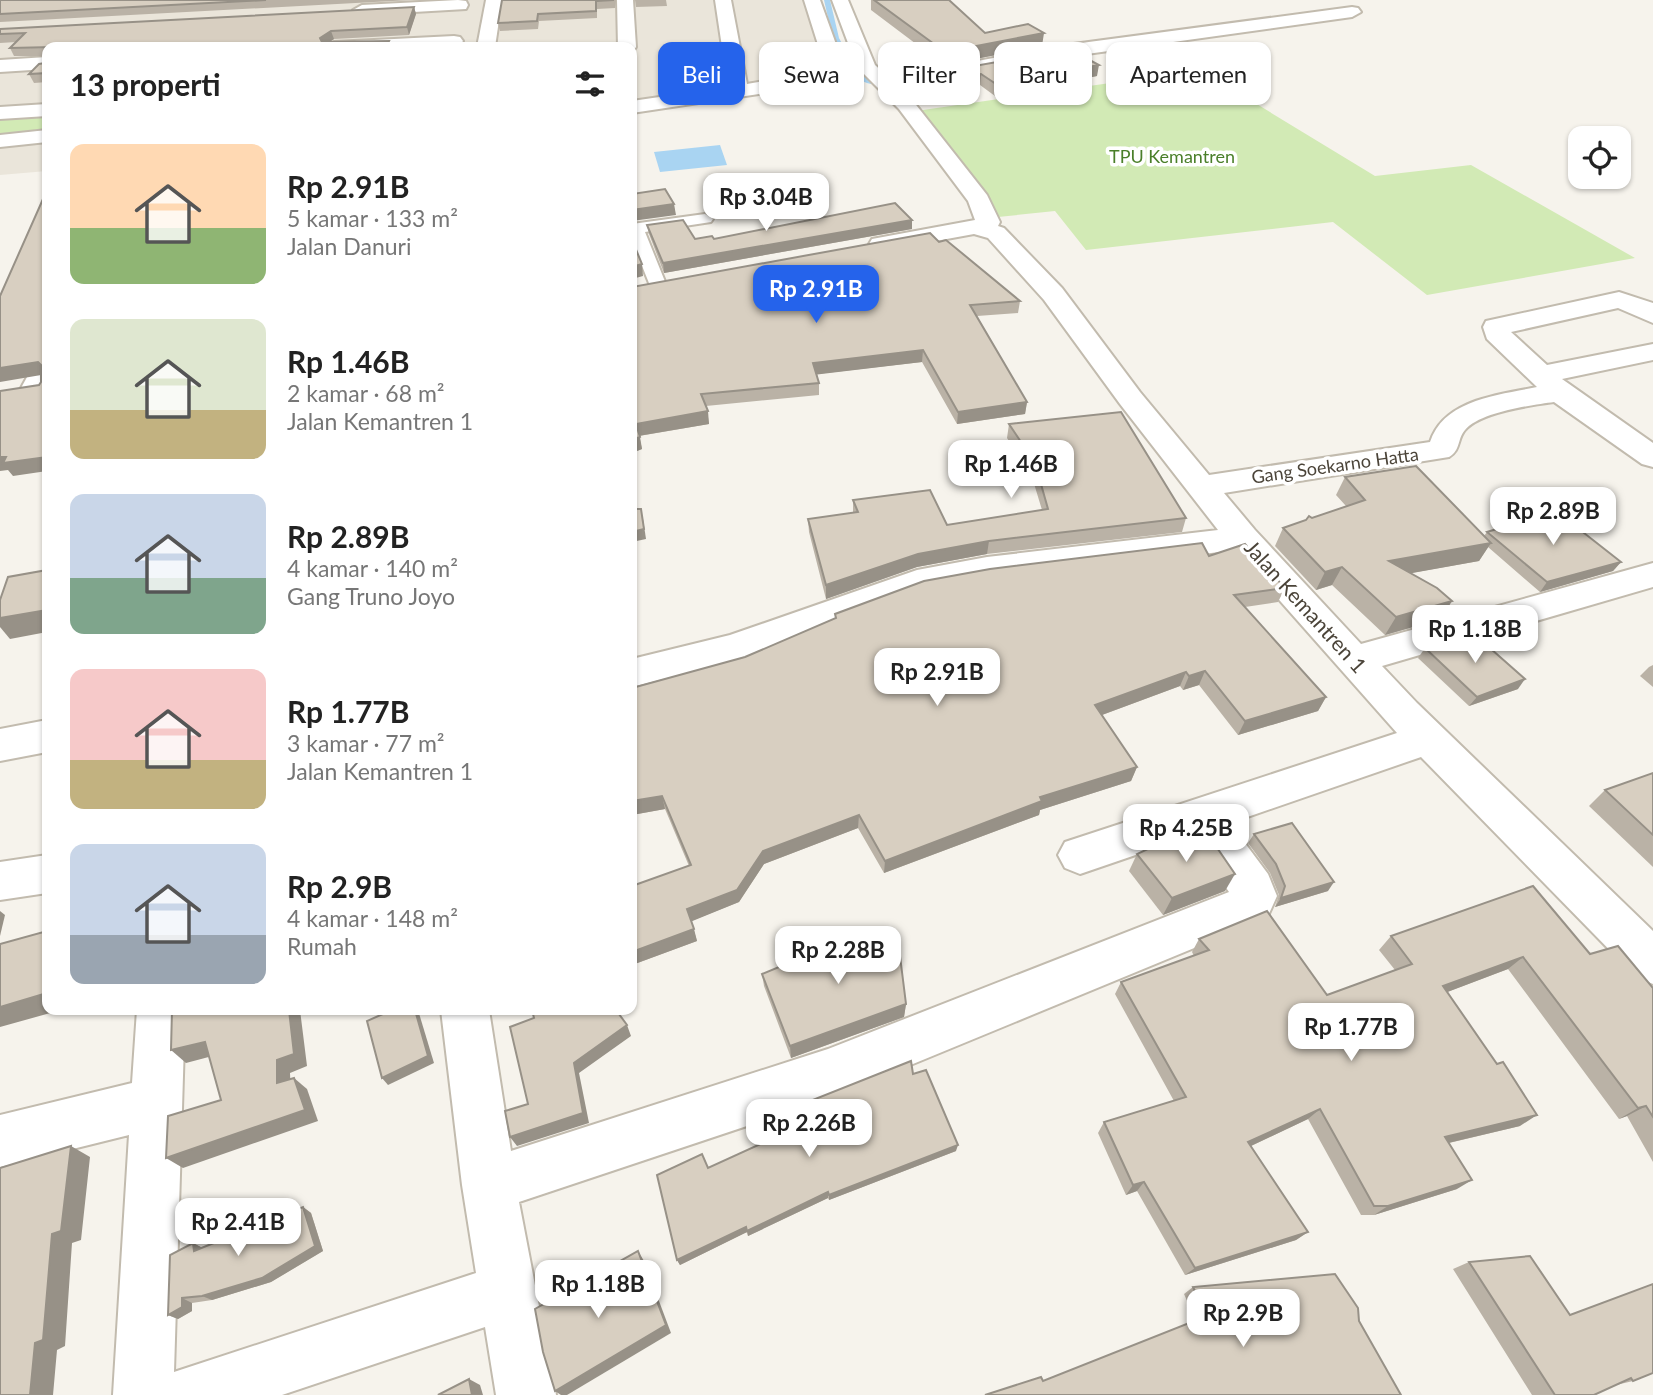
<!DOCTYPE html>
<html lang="id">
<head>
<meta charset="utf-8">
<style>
	body { margin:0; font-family:Lato,sans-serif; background:#f2f2f2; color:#222; height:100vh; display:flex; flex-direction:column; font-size:26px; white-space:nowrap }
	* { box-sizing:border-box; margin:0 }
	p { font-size:23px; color:#767676 }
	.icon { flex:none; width:38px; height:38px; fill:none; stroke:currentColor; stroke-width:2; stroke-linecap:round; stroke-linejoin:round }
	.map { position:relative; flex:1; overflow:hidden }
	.details { position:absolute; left:42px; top:42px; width:595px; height:973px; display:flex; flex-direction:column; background:#fff; border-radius:14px; box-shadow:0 2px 5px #0004 }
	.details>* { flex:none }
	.top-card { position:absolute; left:658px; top:42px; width:665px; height:63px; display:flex; gap:14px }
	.controls { position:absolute; left:1568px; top:126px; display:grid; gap:14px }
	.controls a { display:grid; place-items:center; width:63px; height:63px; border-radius:14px; background:#fff; box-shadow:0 2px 5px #0004; font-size:35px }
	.price { position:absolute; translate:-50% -60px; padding:0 16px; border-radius:14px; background:#fff; color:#222; font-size:23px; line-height:46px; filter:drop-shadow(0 2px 4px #0008) }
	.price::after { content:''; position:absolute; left:50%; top:42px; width:21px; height:16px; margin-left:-10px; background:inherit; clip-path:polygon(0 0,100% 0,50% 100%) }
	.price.current { background:#2563eb; color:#fff }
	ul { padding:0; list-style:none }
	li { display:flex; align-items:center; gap:21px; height:175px; padding:0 28px }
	li span { display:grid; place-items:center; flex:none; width:196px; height:140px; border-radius:14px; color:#555 }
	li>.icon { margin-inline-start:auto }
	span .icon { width:84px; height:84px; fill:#fffc; stroke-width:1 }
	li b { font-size:30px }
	h2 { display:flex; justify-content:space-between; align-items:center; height:84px; padding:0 28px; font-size:30px }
	.chip { padding:0 24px; border-radius:14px; background:#fff; box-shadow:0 2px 5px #0004; font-size:24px; line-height:63px }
	.chip.current { background:#2563eb; color:#fff }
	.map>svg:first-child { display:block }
</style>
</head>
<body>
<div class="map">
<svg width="1653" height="1395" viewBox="0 0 1653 1395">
	<rect width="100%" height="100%" fill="#f6f3ec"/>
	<path fill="#eae5da" d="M0 0H822L842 62 831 80 742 96 632 110V47H47V171L0 175Z"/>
	<g fill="#d2eab5">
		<path d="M1204 72 1375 176 1471 165 1635 258 1427 295 1333 222 1086 250 1055 211 998 217 919 113 923 110 1166 75Z"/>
		<path d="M47 114V132L0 137V117Z"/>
	</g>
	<path fill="#a9d4f2" d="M720 145 727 165 660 172 654 152Z"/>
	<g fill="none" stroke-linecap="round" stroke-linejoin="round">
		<path fill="#a9d4f2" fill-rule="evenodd" d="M824 0H830L839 38 854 67 873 82V84C841 82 830 26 824 0Z"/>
		<defs>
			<path id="lane" d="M705 214 713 219 711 222 645 232 666 284 657 289 651 288 632 241V224Z"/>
			<g id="street">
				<path d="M458 0 466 1 468 5 466 9 362 15 353 10 362 5Z"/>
				<path d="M486 0H502L495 47H477Z"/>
				<path d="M617 0H633L636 47 633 51 632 47H618Z"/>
				<path d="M715 0H731L747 84 826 70 804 0H820L846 72 826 84 632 113V101L728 87Z"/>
				<path d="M832 0H848L875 65 889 78 1051 47 1352 7 1358 8 1361 12 1352 17 1051 59 899 88 913 101 987 195 1000 222 998 226 1004 228 1062 288 1140 392 1209 475 1430 442C1444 399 1499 395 1537 387L1487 339 1483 327 1486 321 1619 292 1653 303V323L1618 308 1511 332 1547 365 1653 344V360L1562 379 1653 443V467L1642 464 1554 402C1532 405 1480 412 1465 430 1457 439 1461 450 1449 457L1224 493 1255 530 1361 644 1653 563V587L1382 666 1417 703 1653 931V984L1636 977 1421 757 1230 823 1268 874 1277 896 1267 918 828 1099 519 1202 556 1395H496L485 1327 282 1395H113L129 1135 0 1167V1115L132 1083 137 1010H185L174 1372 476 1273 462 1185 441 1010H489L511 1151 828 1049 1229 892 1191 836 1080 874 1065 868 1058 855 1065 842 1397 733 1235 550 987 581 922 593 749 657 632 687V659L730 635 917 570 987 557 1218 530 1120 404 1044 300 988 238 974 234 881 251 872 249 869 244 872 239 975 220 968 201 899 109 857 67Z"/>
				<path d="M454 36 460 37 463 41 460 45 325 47 334 42Z"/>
				<path d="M47 57V69L0 72V60Z"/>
				<path d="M47 104V116L0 119V107Z"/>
				<path d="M47 130V142L0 147V135Z"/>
				<path d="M47 357V391L35 397 25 394 21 388 37 359Z"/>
				<path d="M47 720V752L0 761V729Z"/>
				<path d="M47 855V893L0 900V862Z"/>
			</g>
		</defs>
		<use href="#lane" stroke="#c2bbae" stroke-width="4"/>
		<use href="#street" stroke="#c2bbae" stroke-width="4"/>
		<use href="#lane" fill="#fff" fill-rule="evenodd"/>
		<use href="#street" fill="#fff" fill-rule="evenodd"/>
	</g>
	<g fill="#bab2a6">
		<path d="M0 0H411L0 22Z"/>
		<path d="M502 0H616L615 8 597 9V18L539 21 538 29 500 31 498 23Z"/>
		<path d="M635 0H666L667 6 636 7Z"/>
		<path d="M871 0H949L985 33 1042 46 944 65 871 10Z"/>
		<path d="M414 7 416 14 409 35 334 39 331 41H389L391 47H47V82L34 83 29 74 45 63 46 56H14L10 48 16 42 0 43V29Z"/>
		<path d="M963 68 1097 76 995 96 980 85 972 86 962 79Z"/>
		<path d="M647 225 695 239H714L912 229 664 273 649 234Z"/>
		<path d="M939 242 1020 301 1018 313 977 316 1027 402 1025 414 957 424 922 362 817 374 819 383V395L706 406 709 424 639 436 642 449 632 453V287Z"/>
		<path d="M1009 424 1186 518 1182 532 987 554 917 567 826 599 809 532 808 519 853 513V500L947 525 1042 510 1032 477 1007 438Z"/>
		<path d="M1345 477 1484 536 1487 532 1621 562 1613 571 1540 592 1488 547 1479 561 1411 573 1441 619 1385 635 1332 585 1316 590 1275 546 1283 528 1346 506 1336 495Z"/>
		<path d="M1209 556 1285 588 1278 602 1245 607 1326 697 1318 711 1238 735 1199 685 1183 690 1180 686 1102 715 1137 767 1131 781 1040 810 1039 815 884 873 858 828 764 864 739 902 691 921 697 941 632 965 689 866 665 809 632 815V688L745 657 835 619V614Z"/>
		<path d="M1425 648 1518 689 1469 706 1418 658Z"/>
		<path d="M1653 665V687L1640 676 1649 667Z"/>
		<path d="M1653 773V867L1589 806 1605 790Z"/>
		<path d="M1254 834 1328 891 1275 907 1279 895 1270 873 1248 843Z"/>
		<path d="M1137 854 1225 891 1163 915 1129 871Z"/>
		<path d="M1391 936 1590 954 1653 988V1162L1627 1116 1619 1119 1508 969 1447 992 1520 1126 1449 1143 1457 1189 1374 1215H1361L1308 1119 1251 1146 1308 1232 1296 1240 1185 1275 1137 1191 1126 1195 1098 1133 1104 1122 1174 1101 1115 994 1121 982 1194 956 1192 952 1199 939 1327 995 1395 970 1379 950Z"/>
		<path d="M762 974 906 1004 904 1017 791 1058 764 986Z"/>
		<path d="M913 1074 956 1151 829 1200 828 1198 748 1236 747 1232 680 1265 677 1260 708 1168 803 1125V1119L813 1115 810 1108V1101Z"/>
		<path d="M303 1207 311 1213 323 1251 271 1282 212 1300 192 1303V1311L178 1319 168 1315 193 1243 202 1248Z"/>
		<path d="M1469 1262 1570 1315 1653 1284 1633 1381 1616 1385 1594 1395H1532L1453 1269Z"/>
		<path d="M1193 1287 1359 1321 1043 1381 1196 1321 1184 1294Z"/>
	</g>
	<g fill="#979187">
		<path d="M414 7 416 14 409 35 407 27Z"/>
		<path d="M331 31 334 39 322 47 320 38Z"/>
		<path d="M1044 33 1042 46 944 65 945 52Z"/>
		<path d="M1099 65 1097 76 995 96 996 84Z"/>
		<path d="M981 74 980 85 972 86 973 75Z"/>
		<path d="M674 204 676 215 632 221V210Z"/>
		<path d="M912 220V229L664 273 663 263Z"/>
		<path d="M642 264 643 276 632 279V267Z"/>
		<path d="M923 350 922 362 813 375V363Z"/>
		<path d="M38 362 47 374 0 382V368Z"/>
		<path d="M1027 402 1025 414 957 424 958 412Z"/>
		<path d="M708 411 709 424 638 436 636 424Z"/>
		<path d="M640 437 642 449 632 453V440Z"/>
		<path d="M0 457H47V471L13 476 8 470 0 471Z"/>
		<path d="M643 519 646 539 632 542V532Z"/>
		<path d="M989 541 987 554 917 567 826 599V585L918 554Z"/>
		<path d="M1491 543 1479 561 1379 579 1389 561Z"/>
		<path d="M1621 562 1613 571 1540 592 1547 582Z"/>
		<path d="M1342 567 1332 585 1316 590 1325 572Z"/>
		<path d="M1452 601 1441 619 1385 635 1396 617Z"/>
		<path d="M47 610V632L10 639 0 627V618Z"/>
		<path d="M1205 671 1199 685 1183 690 1189 676Z"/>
		<path d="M1186 672 1180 686 1091 719 1095 705Z"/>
		<path d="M1525 679 1518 689 1469 706 1477 697Z"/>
		<path d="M1326 697 1318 711 1238 735 1245 721Z"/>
		<path d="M1137 767 1131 781 1040 810 1039 815 884 873 885 861 1040 797Z"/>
		<path d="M662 796 665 809 632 815V801Z"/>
		<path d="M859 815 858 828 764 864 739 902 690 922 687 909 763 851Z"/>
		<path d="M1235 874 1225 891 1163 915 1172 898Z"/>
		<path d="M1334 882 1328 891 1275 907 1281 898Z"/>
		<path d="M0 911 5 915 0 936Z"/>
		<path d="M694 929 697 941 632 965V952Z"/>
		<path d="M1523 957 1508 969 1429 999 1443 986Z"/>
		<path d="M47 993V1010H61L0 1027V1007Z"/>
		<path d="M906 1004 904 1017 791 1058 790 1046Z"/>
		<path d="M289 1010H300L307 1066 290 1073 291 1095 277 1083V1060Z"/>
		<path d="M415 1010H418L434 1063 388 1085 382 1078Z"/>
		<path d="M627 1025 631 1036 579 1073 589 1123 517 1146 510 1137 574 1063Z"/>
		<path d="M205 1042 220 1054 186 1063 171 1050Z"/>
		<path d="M294 1078 307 1089 318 1121 183 1168 166 1158Z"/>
		<path d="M1646 1106 1627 1116 1619 1119 1638 1108Z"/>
		<path d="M1320 1109 1308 1119 1238 1152 1248 1142Z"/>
		<path d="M1537 1115 1520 1126 1431 1147 1445 1137Z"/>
		<path d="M958 1145 956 1151 829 1200V1195Z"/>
		<path d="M71 1146 90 1157 81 1240 72 1243 65 1346 57 1350 53 1395H30L35 1343 52 1234Z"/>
		<path d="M1472 1180 1457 1189 1374 1215 1388 1206Z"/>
		<path d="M1144 1182 1137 1191 1126 1195 1133 1185Z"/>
		<path d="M828 1192V1198L748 1236 747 1231Z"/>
		<path d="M303 1207 311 1213 323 1251 271 1282 212 1300 202 1296Z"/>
		<path d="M746 1227 747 1232 680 1265 677 1260Z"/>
		<path d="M1308 1232 1296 1240 1185 1275 1195 1268Z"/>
		<path d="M193 1243 203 1248 194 1251Z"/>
		<path d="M638 1251 644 1261 671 1333 567 1395H561L555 1391Z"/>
		<path d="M182 1298 192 1303V1311L178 1319 168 1315Z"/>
		<path d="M469 1379 480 1385 483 1395H472Z"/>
	</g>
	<g fill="#d8cfc1" stroke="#979187" stroke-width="2">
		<path d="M0 0H266L0 14Z"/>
		<path d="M502 0H614L596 1V11L538 14 537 21 498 23Z"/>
		<path d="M874 0H949L985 33 1028 24 1044 33 945 52Z"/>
		<path d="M414 7 407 27 331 31 320 38 322 42 389 41 386 47H54L10 48 25 33 0 34V29Z"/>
		<path d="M1069 49 1099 65 996 84 981 74 973 75 963 68Z"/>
		<path d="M47 55V73L29 74 39 64 45 63V57Z"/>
		<path d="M665 189 674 204 632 210V194Z"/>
		<path d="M47 190V457L3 463 6 457H0V391L39 385 41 382V365L38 362 0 368V296Z"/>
		<path d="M895 203 912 220 663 263 647 225 683 220 695 239 712 236 714 239Z"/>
		<path d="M930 233 939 242 946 240 1020 301 970 305 1027 402 958 412 923 350 813 363 819 383 701 394 708 411 636 424 640 437 632 440V287Z"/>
		<path d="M632 240 642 264 632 267Z"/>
		<path d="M1121 412 1186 518 989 541 918 554 826 585 808 519 858 512 853 500 930 490 947 525 1048 509 1035 463 1009 424Z"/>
		<path d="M1416 466 1491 543 1389 561 1437 588 1452 601 1396 617 1342 567 1325 572 1283 528 1306 520 1309 516 1312 518 1365 500 1345 477Z"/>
		<path d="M632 509H641L644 529 632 532Z"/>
		<path d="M1556 511 1621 562 1547 582 1487 532Z"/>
		<path d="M1202 543 1209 556 1245 544 1285 588 1234 595 1326 697 1245 721 1205 671 1189 676 1186 672 1095 705 1137 767 1040 797 1042 801 885 861 859 815 763 851 737 890 687 909 694 929 632 952V886L691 865 662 796 632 801V688L745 657 836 618 835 614 924 581 990 569Z"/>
		<path d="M47 570V610L0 618V600L8 577Z"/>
		<path d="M1474 634 1525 679 1477 697 1425 648Z"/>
		<path d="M1653 773V835L1605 790Z"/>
		<path d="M1292 823 1334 882 1281 898 1285 886 1276 864 1254 834Z"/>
		<path d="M1188 830 1199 843 1211 839 1235 874 1172 898 1137 854Z"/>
		<path d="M1533 886 1590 954 1618 946 1653 988V1117L1646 1106 1638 1108 1523 957 1443 986 1497 1064 1503 1062 1537 1115 1445 1137 1472 1180 1388 1206H1374L1320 1109 1248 1142 1308 1232 1195 1268 1144 1182 1133 1185 1104 1122 1186 1097 1121 982 1209 950 1199 939 1267 911 1327 995 1412 964 1391 936Z"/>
		<path d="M47 931V993L0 1007V944Z"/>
		<path d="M897 932 906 1004 790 1046 762 974 856 935Z"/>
		<path d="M172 1010H289L294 1054 277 1060V1083L294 1078 305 1110 166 1158 168 1116 221 1100 205 1042 171 1050Z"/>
		<path d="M392 1010H415L428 1056 382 1078 367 1021Z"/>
		<path d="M532 1010H616L627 1025 574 1063 583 1113 510 1137 505 1111 528 1104 510 1027 534 1018Z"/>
		<path d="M911 1061 913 1074 926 1070 958 1145 829 1195 828 1192 747 1231 746 1227 677 1260 657 1175 702 1154 708 1168 804 1124 803 1119 815 1115 810 1101Z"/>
		<path d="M71 1146 61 1231 52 1234 43 1340 35 1343 30 1395H0V1168Z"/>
		<path d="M303 1207 315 1246 262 1278 202 1296 182 1298V1307L168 1315 170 1255 193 1243 194 1251Z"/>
		<path d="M638 1251 666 1325 555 1391 543 1352 535 1309Z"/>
		<path d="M1530 1256 1570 1315 1653 1284V1373L1633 1381 1631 1378 1594 1395H1555L1469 1262Z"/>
		<path d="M1335 1274 1358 1308 1359 1321 1401 1395H985L1041 1377 1043 1381 1207 1316 1193 1287Z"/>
		<path d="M469 1379 472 1395H438Z"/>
	</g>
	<g text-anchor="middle" stroke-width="7" stroke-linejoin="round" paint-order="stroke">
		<g font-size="18" fill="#4a7f2a" stroke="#fff">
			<text x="1172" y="163">TPU Kemantren</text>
		</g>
		<g font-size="18" fill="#4b4439" stroke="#fff">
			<text transform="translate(1335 466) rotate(-8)" y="6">Gang Soekarno Hatta</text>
		</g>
		<g font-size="21" fill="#4b4439" stroke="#fff">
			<text transform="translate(1305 607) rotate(48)" y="7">Jalan Kemantren 1</text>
		</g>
	</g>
</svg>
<div class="controls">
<a><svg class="icon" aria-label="locate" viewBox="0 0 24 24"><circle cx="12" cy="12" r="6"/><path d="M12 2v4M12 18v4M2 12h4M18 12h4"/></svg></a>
</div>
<b class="price" style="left:766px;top:233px">Rp 3.04B</b>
<b class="price current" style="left:816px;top:325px">Rp 2.91B</b>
<b class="price" style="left:1011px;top:500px">Rp 1.46B</b>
<b class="price" style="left:1553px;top:547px">Rp 2.89B</b>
<b class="price" style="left:1475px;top:665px">Rp 1.18B</b>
<b class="price" style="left:937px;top:708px">Rp 2.91B</b>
<b class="price" style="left:1186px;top:864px">Rp 4.25B</b>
<b class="price" style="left:838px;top:986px">Rp 2.28B</b>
<b class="price" style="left:1351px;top:1063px">Rp 1.77B</b>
<b class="price" style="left:809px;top:1159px">Rp 2.26B</b>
<b class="price" style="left:238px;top:1258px">Rp 2.41B</b>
<b class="price" style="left:598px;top:1320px">Rp 1.18B</b>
<b class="price" style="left:1243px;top:1349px">Rp 2.9B</b>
<div class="top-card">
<a class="chip current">Beli</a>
<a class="chip">Sewa</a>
<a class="chip">Filter</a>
<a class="chip">Baru</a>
<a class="chip">Apartemen</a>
</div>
<section class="details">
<h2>13 properti<svg class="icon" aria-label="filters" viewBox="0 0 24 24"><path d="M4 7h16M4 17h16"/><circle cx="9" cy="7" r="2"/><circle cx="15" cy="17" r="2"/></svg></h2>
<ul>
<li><span style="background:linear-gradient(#ffd9b3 60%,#8fb573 0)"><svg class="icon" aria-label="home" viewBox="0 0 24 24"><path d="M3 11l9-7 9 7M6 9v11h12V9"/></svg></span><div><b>Rp 2.91B</b><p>5 kamar · 133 m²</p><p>Jalan Danuri</p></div></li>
<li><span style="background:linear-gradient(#dfe7d0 65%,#c2b280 0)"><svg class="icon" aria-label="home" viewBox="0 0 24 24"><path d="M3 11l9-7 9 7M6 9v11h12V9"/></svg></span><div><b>Rp 1.46B</b><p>2 kamar · 68 m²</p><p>Jalan Kemantren 1</p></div></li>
<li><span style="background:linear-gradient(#c9d6e8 60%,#7fa58c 0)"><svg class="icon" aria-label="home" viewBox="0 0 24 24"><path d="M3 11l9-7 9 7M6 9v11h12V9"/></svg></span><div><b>Rp 2.89B</b><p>4 kamar · 140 m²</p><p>Gang Truno Joyo</p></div></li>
<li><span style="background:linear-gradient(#f6c9c9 65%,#c2b280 0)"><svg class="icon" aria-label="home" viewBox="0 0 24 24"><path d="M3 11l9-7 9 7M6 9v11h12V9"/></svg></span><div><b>Rp 1.77B</b><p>3 kamar · 77 m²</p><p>Jalan Kemantren 1</p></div></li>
<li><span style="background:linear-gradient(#c9d6e8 65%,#9aa5b1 0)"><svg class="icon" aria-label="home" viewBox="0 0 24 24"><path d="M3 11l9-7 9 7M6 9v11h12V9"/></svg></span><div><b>Rp 2.9B</b><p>4 kamar · 148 m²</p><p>Rumah</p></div></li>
</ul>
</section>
</div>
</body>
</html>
